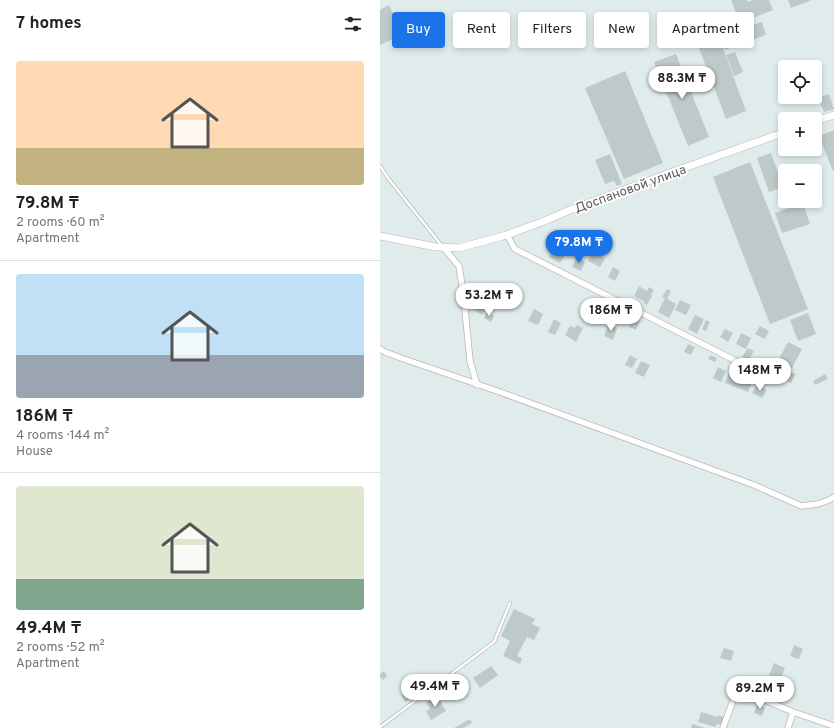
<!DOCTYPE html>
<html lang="en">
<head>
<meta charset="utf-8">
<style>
	body { margin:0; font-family:Overpass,sans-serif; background:#f2f2f2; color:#222; height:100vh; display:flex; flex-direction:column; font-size:15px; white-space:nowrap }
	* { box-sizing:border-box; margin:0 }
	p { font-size:13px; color:#767676 }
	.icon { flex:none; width:22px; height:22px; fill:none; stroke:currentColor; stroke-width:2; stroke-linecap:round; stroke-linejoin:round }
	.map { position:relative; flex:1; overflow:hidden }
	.panel { display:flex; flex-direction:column; background:#fff; width:380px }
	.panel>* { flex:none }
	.banner { position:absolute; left:12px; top:12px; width:380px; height:36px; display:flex; gap:8px }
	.controls { position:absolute; left:398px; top:60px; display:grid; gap:8px }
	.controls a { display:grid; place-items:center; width:44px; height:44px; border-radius:4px; background:#fff; box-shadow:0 2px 6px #0003; font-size:20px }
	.price { position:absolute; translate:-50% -34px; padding:0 9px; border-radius:14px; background:#fff; color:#222; font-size:13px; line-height:26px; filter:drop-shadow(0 1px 2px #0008) }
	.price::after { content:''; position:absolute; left:50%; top:24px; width:12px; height:9px; margin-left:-6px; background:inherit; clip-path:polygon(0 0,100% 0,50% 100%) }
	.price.on { background:#1a73e8; color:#fff }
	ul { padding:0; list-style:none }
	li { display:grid; align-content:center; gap:8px; height:212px; padding:0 16px }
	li+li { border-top:1px solid #e0e0e0 }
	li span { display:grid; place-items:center; height:124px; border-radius:4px; color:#555 }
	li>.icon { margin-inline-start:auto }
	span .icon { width:72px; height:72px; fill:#fffc; stroke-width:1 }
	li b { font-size:17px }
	h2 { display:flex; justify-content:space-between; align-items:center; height:48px; padding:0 16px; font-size:17px }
	.tag { padding:0 14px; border-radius:4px; background:#fff; box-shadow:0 2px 6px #0003; font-size:14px; line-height:36px }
	.tag.on { background:#1a73e8; color:#fff }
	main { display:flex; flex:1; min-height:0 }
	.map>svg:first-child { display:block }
</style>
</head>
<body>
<main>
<section class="panel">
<h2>7 homes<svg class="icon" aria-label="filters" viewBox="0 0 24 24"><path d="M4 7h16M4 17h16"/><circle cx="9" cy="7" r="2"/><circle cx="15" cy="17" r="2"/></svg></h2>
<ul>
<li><span style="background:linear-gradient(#ffd9b3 70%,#c2b280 0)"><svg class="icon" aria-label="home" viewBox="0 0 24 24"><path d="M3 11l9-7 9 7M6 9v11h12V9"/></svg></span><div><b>79.8M ₸</b><p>2 rooms · 60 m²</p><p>Apartment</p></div></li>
<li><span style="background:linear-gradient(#bfe0f5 65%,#9aa5b1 0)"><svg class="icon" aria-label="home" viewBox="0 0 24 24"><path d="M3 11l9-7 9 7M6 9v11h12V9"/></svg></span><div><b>186M ₸</b><p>4 rooms · 144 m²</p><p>House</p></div></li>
<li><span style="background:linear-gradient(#dfe7d0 75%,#7fa58c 0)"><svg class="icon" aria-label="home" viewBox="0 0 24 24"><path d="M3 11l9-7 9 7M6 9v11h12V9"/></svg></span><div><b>49.4M ₸</b><p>2 rooms · 52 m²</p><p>Apartment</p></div></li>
</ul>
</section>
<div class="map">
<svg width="454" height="728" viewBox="0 0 454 728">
	<rect width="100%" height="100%" fill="#e0ecec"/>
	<g fill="#becac9">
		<path d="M351 0H367L368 2 373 0H389L393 10 360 23Z"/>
		<path d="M408 0H432L411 8Z"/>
		<path d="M9 5 23 34 0 45V10Z"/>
		<path d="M382 22 386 35 345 50 340 36Z"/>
		<path d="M338 35 366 111 346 119 317 43Z"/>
		<path d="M355 52 363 72 354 76 346 55Z"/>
		<path d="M296 54 329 137 308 146 274 62Z"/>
		<path d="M245 71 283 163 244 179 205 88Z"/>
		<path d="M449 94 454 109 444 112 438 98Z"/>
		<path d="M454 130V171H453L439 136Z"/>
		<path d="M391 153 403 187 389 192 377 158Z"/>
		<path d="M230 154 242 184 237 186 234 181 225 184 215 160Z"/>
		<path d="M370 162 428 309 390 324 333 177Z"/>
		<path d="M423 203 430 224 402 233 395 213Z"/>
		<path d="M181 231 185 240 171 245 167 237Z"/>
		<path d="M174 249 185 255 180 263 169 257Z"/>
		<path d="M213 252 225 258 220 267 208 261Z"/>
		<path d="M197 257 205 262 201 271 192 267Z"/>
		<path d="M233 267 240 271 235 281 228 277Z"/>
		<path d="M117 285 127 289 122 300 112 295Z"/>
		<path d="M259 286 267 291 269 287 274 290 271 295 272 296 267 305 263 302 264 301 254 296Z"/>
		<path d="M287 289 291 291 287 299 296 304 289 318 278 312 285 298 282 297Z"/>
		<path d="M300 300 311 305 306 315 295 310Z"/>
		<path d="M97 304 105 310 102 315 93 309Z"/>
		<path d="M227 304 234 307 230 316 223 313Z"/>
		<path d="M154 309 163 314 158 325 148 321Z"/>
		<path d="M107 312 114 316 111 322 104 318Z"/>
		<path d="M428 313 436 334 418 341 410 320Z"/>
		<path d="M315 315 324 319 317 334 308 329Z"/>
		<path d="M253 318 260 321 256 330 249 327Z"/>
		<path d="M174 319 181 323 175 335 168 332Z"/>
		<path d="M326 320 330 322 326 331 322 329Z"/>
		<path d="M197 325 203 328 196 342 185 335 190 326 195 328Z"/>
		<path d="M228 325 237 328 233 340 224 336Z"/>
		<path d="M380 326 389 331 385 339 375 334Z"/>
		<path d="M345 329 353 333 348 342 340 337Z"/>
		<path d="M361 333 371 338 366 349 356 344Z"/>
		<path d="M408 342 422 349 412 368 398 361Z"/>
		<path d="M308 344 315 347 311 355 304 352Z"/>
		<path d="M368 348 374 351 368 361 362 357Z"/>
		<path d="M250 355 257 359 252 368 245 365Z"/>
		<path d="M330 355 337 358 335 362 328 359Z"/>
		<path d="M261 361 270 365 264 377 255 373Z"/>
		<path d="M382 364 393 369 391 372 381 367Z"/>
		<path d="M338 367 346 371 341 382 333 378Z"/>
		<path d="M351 368 367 375 365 380 372 383 368 392 345 383Z"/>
		<path d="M410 371 416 374 411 383 402 379 405 373 409 374Z"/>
		<path d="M445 374 448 379 435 385 433 381Z"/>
		<path d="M377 385 387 390 382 398 372 393Z"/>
		<path d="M134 609 155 619 152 624 160 628 154 640 147 637 137 656 142 658 140 664 123 656 130 641 121 636Z"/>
		<path d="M414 645 423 649 419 659 410 656Z"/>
		<path d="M344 648 354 651 351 661 340 658Z"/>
		<path d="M394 663 405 668 400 680 389 675Z"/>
		<path d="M111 666 118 675 100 688 93 678Z"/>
		<path d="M4 671 7 676 3 680 0 677V674Z"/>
		<path d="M30 690 34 696 25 702 22 696Z"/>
		<path d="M57 695 66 711 51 720 46 711 50 709 46 702Z"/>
		<path d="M377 705 385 708 382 716 374 713Z"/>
		<path d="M321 712 337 717 338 715 344 717 342 725 336 724V727L318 722Z"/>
		<path d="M90 719 92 723 83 728H74Z"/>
		<path d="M312 724 325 728H311Z"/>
	</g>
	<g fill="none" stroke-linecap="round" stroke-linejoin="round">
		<defs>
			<g id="service">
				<path d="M0 166 8 178 62 246"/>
				<path d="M0 727 114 642 130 603"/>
			</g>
			<g id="minor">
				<path d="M127 235 135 249 356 361"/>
				<path d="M63 247 79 266 84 299 90 361 97 385"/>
				<path d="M0 349 5 352 21 358 120 392 374 485 421 506 438 504 449 500 454 497"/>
				<path d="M343 728 354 698 358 694 362 693 378 697 413 712 454 726"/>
				<path d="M408 728 413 712"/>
			</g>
			<g id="tertiary">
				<path d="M435 121 454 115"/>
				<path d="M0 236 56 247 79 248 123 236 162 222 190 210 287 174 405 132"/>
			</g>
		</defs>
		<use href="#service" stroke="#bdb6b6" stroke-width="4"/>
		<use href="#minor" stroke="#bdb6b6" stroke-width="7"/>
		<use href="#tertiary" stroke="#bdb6b6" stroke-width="8"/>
		<use href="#service" stroke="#fff" stroke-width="2.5"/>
		<use href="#minor" stroke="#fff" stroke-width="5.5"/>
		<use href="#tertiary" stroke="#fff" stroke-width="7"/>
	</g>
	<g text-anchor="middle" stroke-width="3.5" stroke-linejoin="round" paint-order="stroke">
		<g font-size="13" fill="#61595a" stroke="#fff">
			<text transform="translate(250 188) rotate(-20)" y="5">Доспановой улица</text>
		</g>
	</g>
</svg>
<div class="controls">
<a><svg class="icon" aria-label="locate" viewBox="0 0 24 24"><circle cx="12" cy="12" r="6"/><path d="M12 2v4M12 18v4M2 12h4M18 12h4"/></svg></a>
<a>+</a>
<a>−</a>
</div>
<b class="price" style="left:302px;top:100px">88.3M ₸</b>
<b class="price on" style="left:199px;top:264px">79.8M ₸</b>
<b class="price" style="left:109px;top:317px">53.2M ₸</b>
<b class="price" style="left:231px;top:332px">186M ₸</b>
<b class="price" style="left:380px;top:392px">148M ₸</b>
<b class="price" style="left:55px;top:708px">49.4M ₸</b>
<b class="price" style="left:380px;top:710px">89.2M ₸</b>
<div class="banner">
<a class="tag on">Buy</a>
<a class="tag">Rent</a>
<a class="tag">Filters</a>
<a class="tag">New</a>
<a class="tag">Apartment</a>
</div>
</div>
</main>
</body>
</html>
